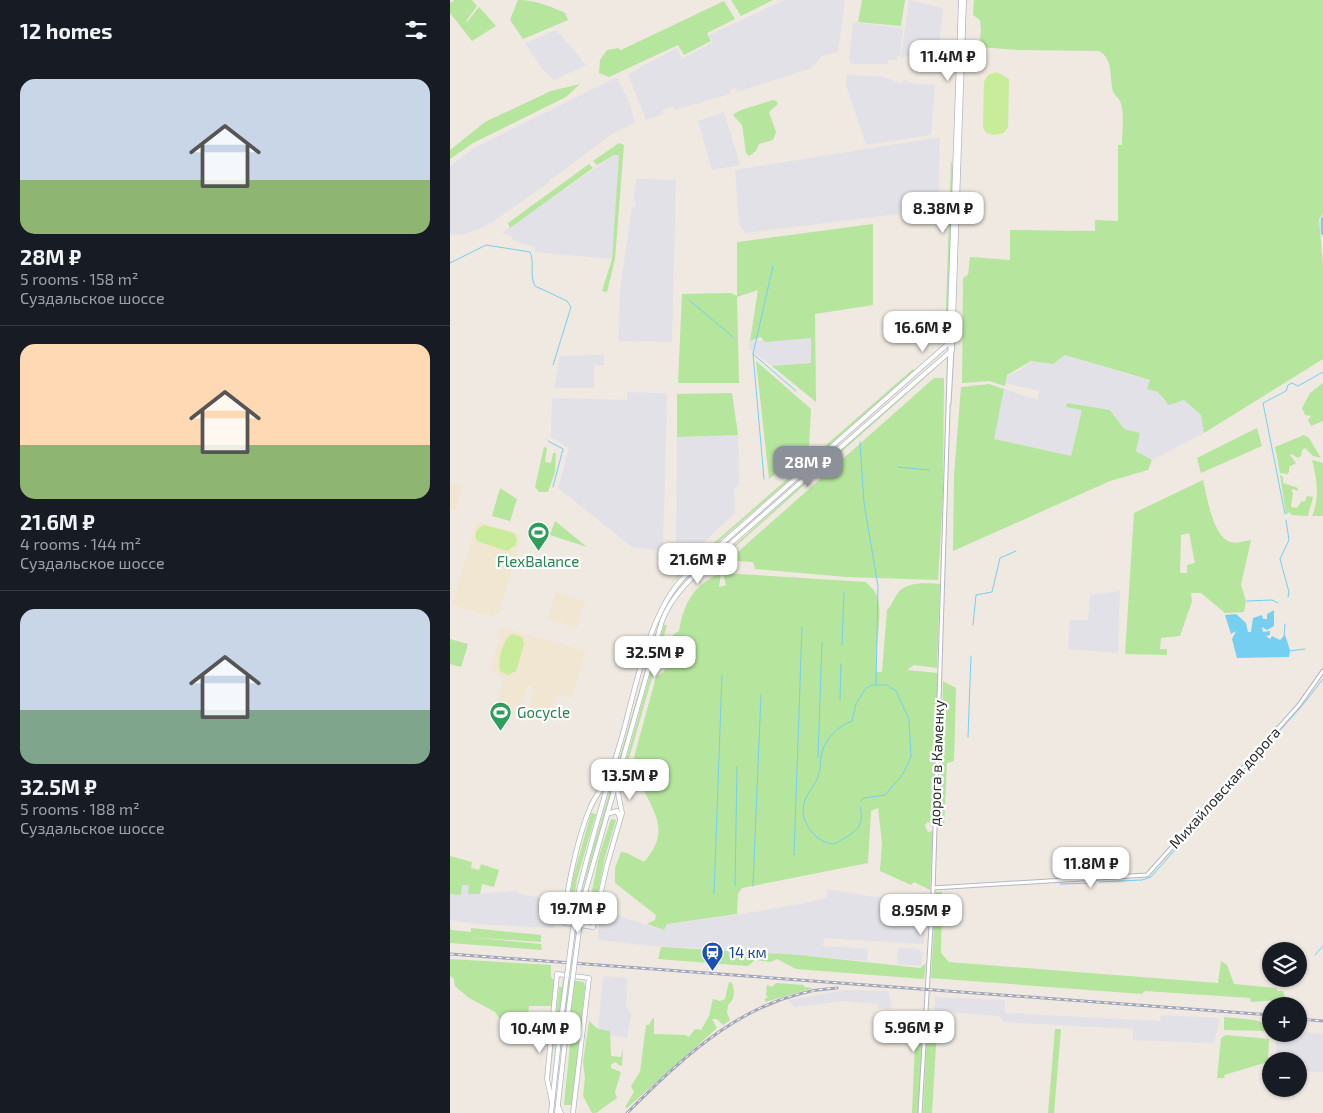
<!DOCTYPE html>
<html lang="en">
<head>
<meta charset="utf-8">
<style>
	body { margin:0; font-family:"Exo 2",sans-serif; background:#20242c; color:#f1f3f6; height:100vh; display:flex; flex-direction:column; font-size:19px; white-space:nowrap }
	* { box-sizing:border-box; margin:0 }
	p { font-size:16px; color:#9ea1a6 }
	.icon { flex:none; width:28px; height:28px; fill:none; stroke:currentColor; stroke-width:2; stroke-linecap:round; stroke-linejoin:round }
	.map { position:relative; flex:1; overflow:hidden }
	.drawer { display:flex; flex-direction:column; background:#171b24; width:450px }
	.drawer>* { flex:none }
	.tools { position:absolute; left:812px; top:942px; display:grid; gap:10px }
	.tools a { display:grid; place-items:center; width:45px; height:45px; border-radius:50%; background:#171b24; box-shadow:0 1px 4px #0004; font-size:25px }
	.price { position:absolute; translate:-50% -42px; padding:0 11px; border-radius:10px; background:#fff; color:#222; font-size:16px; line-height:32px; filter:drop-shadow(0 1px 2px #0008) }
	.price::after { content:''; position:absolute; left:50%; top:30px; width:15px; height:11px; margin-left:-8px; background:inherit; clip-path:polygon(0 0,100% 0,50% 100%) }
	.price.on { background:#8c9099; color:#fff }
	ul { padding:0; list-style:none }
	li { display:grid; align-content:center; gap:10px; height:265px; padding:0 20px }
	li+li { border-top:1px solid #363941 }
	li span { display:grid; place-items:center; height:155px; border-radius:15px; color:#555 }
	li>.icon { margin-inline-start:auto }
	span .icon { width:90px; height:90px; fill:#fffc; stroke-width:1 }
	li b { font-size:21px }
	h2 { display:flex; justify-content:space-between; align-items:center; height:60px; padding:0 20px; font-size:21px }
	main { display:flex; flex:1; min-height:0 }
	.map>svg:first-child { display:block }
</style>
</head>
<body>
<main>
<section class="drawer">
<h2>12 homes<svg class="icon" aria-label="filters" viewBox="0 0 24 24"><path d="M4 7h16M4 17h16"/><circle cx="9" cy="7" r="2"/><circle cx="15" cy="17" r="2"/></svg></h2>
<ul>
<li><span style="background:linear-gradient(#c9d6e8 65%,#8fb573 0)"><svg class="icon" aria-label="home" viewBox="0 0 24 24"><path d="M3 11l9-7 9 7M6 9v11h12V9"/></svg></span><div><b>28M ₽</b><p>5 rooms · 158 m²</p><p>Суздальское шоссе</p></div></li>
<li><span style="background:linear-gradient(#ffd9b3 65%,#8fb573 0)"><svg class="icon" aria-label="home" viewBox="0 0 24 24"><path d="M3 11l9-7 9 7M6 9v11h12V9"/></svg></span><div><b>21.6M ₽</b><p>4 rooms · 144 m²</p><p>Суздальское шоссе</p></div></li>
<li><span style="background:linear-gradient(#c9d6e8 65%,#7fa58c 0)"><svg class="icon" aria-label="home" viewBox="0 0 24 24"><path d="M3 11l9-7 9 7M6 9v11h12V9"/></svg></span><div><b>32.5M ₽</b><p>5 rooms · 188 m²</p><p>Суздальское шоссе</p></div></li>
</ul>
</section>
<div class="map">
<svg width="873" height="1113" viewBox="0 0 873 1113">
	<rect width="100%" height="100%" fill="#efe9e1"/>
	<g fill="#e3e1e8">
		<path d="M335 0H395L388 52 372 56 367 63 362 65V68L287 92 286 88 280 90V94L225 110 223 106 213 110V114L196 120 178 74 227 48 232 59 263 42 259 35Z"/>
		<path d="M459 0 493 8 489 49 474 50 451 58Z"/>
		<path d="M403 22 453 28 450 56 447 57V60H438V64H402L399 60Z"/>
		<path d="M106 30 136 65 104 80 95 72 75 43Z"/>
		<path d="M396 75 434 77 452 84 454 80 464 84 485 85 481 135 416 145 395 82 397 81Z"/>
		<path d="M167 77 179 102 185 122 162 134 102 179 101 178 98 183 40 224 38 222 37 226 12 235 0 234V166L24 148Z"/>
		<path d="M274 112 290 165 262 170 248 121Z"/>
		<path d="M490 137 488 209 295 233 289 224 285 170Z"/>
		<path d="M171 150 162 259 85 252V247L64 241 61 236 52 233Z"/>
		<path d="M186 179 226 180 222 342 168 341 170 289 182 207H186V202L183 201Z"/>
		<path d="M361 338V363L322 366 299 349 300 341Z"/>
		<path d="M154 355V365L144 366V388H104L110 356Z"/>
		<path d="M615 355 700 381 719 405 734 400 751 415 754 433 702 460 686 451 690 433 674 429 660 410H632L621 456 543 439 554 389 588 400 589 391 556 383 557 376 567 372 583 361 603 364Z"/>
		<path d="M177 392 217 393 213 551 182 547 108 488 119 448 101 437 102 398 177 400Z"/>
		<path d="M288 435 289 484 284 490 285 513 251 545 226 544 227 437Z"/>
		<path d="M670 591 668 653 618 649 620 620H638L640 595Z"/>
		<path d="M12 885H19V894L66 891 70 894 103 900 102 909 111 911 110 917 103 928 26 924 0 920V894L11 895Z"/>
		<path d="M378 889 424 897H443L473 893 478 899 473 913 474 944 374 938 373 946 418 949 417 961 251 948 211 947 148 940 150 910 213 930 217 924 293 914 360 902 375 898Z"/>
		<path d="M448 948 468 949 473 953 471 966 447 964Z"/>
		<path d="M153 976 177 978 176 1006 181 1015 177 1038 160 1035 148 1029Z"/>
		<path d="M395 990 438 991 441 1002 440 1009 428 1008V1004L395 1001 344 1007 339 1000Z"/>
		<path d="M485 997 555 1000V1013L710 1021 711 1015 770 1018 764 1043 683 1040V1029L553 1022 549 1016 485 1011Z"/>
		<path d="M849 1032 873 1034V1072L849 1071V1061H827L825 1034Z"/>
	</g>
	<g fill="#f0e6d1">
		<path d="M0 482 13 486 6 510 0 508Z"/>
		<path d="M27 521 72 535 48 615 45 614V617L2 605Z"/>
		<path d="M106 592 135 601 127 628 98 619Z"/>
		<path d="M52 627 135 651 122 698 107 694 98 723 76 717 84 687 78 685 68 715 45 708 54 678 46 675 47 672 40 670Z"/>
	</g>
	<g fill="#b6e59e" fill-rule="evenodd">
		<path d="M5 0H22L27 6 16 21 17 22 29 7 46 26 22 41 0 13V3Z"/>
		<path d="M68 0C84 0 100 6 115 13L118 20 73 39 60 20Z"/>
		<path d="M281 0H323L291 16Z"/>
		<path d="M412 0H455L451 26 408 22Z"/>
		<path d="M524 0H873V214L869 219 873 265V359L754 433 751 415 734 400 719 405 708 392 697 389 700 380 615 355 603 364 581 361 557 375 555 386 539 381 512 383 513 278 518 275 520 257 560 260V230L645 231V220L668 221V145H672C672 131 675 113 670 101 668 97 664 95 663 91 659 76 664 60 649 51L568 50 529 47 531 31 530 20 523 15Z"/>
		<path d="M274 1 285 19 257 33 261 41 234 55 228 45 159 77 149 73 150 60 157 50 168 48 171 50Z"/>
		<path d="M130 84 116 97 23 143 0 159V150L35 122 101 91Z"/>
		<path d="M323 100 326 101 328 104 319 112 326 132 323 140 309 144 306 151 299 156 296 153 292 125 283 115C288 109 313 104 323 100Z"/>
		<path d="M169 143 174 145 165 259 157 292 152 291 162 259 169 155H164L147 165 143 161Z"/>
		<path d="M501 160 503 168 497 334 495 333Z"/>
		<path d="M139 164 143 168 60 228 58 223Z"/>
		<path d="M423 224V305L365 314 366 402 322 366 361 363V338L315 342 311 337 300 341 308 290 287 297 289 383H228L232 294 281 293 287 296V242Z"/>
		<path d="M489 355 239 576 226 590 225 589 238 575Z"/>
		<path d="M306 361 361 409 359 447 319 479Z"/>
		<path d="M488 366 250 578 249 577 461 387Z"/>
		<path d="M463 369 464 371 220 584 232 571Z"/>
		<path d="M484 378H494L493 496 488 580 396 577 305 569 303 562 287 561 284 566 280 565V559Z"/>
		<path d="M873 383V421L861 426 858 420 861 416 855 415 852 408 860 393Z"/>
		<path d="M539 384 554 389 544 439 621 456 632 410 616 407 617 403 660 410 674 429 690 433 686 451 702 460 698 470 660 481 503 551 504 475 511 387Z"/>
		<path d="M282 393 288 435 227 437V394Z"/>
		<path d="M807 428 812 446 751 473 747 458Z"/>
		<path d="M854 435 859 438 871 458 863 456 855 448 852 450 851 456 848 458 842 454 840 455 846 463 839 467V472L837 474 830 473 825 447Z"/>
		<path d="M94 447 97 448 95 462 101 463 103 453H106L105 472 98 492H89L85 487Z"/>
		<path d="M862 460 873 463V516H862C870 498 867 479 862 460Z"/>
		<path d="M830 475 833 477V483L848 488V491L843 489 841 491 843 493 841 507 847 508 851 502 855 501 857 496 863 497 858 516 841 515 840 512 836 514Z"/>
		<path d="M753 480C757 496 763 538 781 542 787 544 795 541 801 540L791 585 796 601 794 612 775 613 751 593H741L742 601 730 636 711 638 710 649H717V655L675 654 684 513ZM739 533 745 563 737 565V573H730L731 535Z"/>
		<path d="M50 488 67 499 60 521 42 516Z"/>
		<path d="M105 521 137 547 100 535Z"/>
		<path d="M271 573 269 587 276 585 273 573 416 582C419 586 424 589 426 594 435 611 423 650 427 672H432L437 610C443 604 443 599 448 593 456 581 478 583 490 584L487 668 464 665 457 670 488 673 483 824 477 822 475 826 478 832 483 831 480 890 464 882 461 885 430 871 432 843 428 808 421 811 418 863 292 888 288 894 287 914 217 924 214 930 197 924 205 920 206 915 165 883V868L171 852 177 853 194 862C220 832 206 815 191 785L192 778 180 772 206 677 214 672 223 635 229 631C234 603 243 585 271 573Z"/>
		<path d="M213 609 214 610 130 899 141 855Z"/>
		<path d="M214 625H217L170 790 169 785Z"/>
		<path d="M0 639 18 644 11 667 0 664Z"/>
		<path d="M493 681 506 688 504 761 497 763 494 826H489Z"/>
		<path d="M141 813 146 814 127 879 122 912H119L117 915 123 878Z"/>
		<path d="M161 819 166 820 155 857 143 917 136 921 149 856Z"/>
		<path d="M0 856 22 862 21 868 29 870 31 864 49 870 44 887 32 884 30 894H18L19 885H12L11 895 0 894Z"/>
		<path d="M486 892H492L491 953 499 962 768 983 771 961 777 965 784 984 826 988 828 991H833L837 1005 831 1006 830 1000 801 1002 800 998 695 991 692 994 481 978Z"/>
		<path d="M0 926 1 930 21 932V928L91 935V942L18 937 91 944 92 950 0 943Z"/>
		<path d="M211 947 349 955 470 968 476 963 474 979 346 969 327 959 321 962 305 960 298 966 208 959Z"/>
		<path d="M0 959 101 965V977L104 980 102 1006H79L75 1043 57 1019 53 1023 45 1012 19 998 5 986 4 979 0 976Z"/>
		<path d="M113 979 134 982 135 987 122 1105H114L123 1015 108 1013 99 1083 109 987H112Z"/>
		<path d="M279 982 282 983C285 992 285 999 278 1005L277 1013 280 1020 273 1025 267 1019H262L267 1028 177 1108 175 1107 184 1092 181 1086 190 1072 196 1025H199L202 1019 204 1018V1034L235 1035 239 1037 245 1029 251 1030 259 1016 263 999 270 1001 275 999Z"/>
		<path d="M326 983 354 985V987L363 988 315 1002V999L318 997 316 995 317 985 322 987Z"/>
		<path d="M478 1017H496L499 1027 487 1029 482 1113H473Z"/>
		<path d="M774 1017 805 1020 819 1025V1031L774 1030Z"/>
		<path d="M466 1018 474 1019 468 1113H462Z"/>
		<path d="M139 1021 148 1029 160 1031 161 1056 171 1057 173 1048 172 1066 168 1065 166 1062 161 1064V1068L171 1072 165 1092 167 1098 146 1113H142L133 1096 135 1078 133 1062Z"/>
		<path d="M605 1029H611L604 1113H598Z"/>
		<path d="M776 1035 819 1039 818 1062 774 1075 775 1078H767L771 1038Z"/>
	</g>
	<g fill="#c9ec9a">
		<path d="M547 72 559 79 558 127 554 133 543 135 535 132 533 127 534 82 538 75Z"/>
		<path d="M34 525 64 533 67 539 66 545 57 551 27 541C23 534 27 528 34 525Z"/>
		<path d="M62 634 72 637 74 644 66 671 58 675 51 672C46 662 53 639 62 634Z"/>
	</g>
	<path fill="#75cff0" d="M824 610V626L817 630 812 627 813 632 820 631V635L816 636 820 639 822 636 830 640 835 635 840 650 839 657 787 658 782 639 786 631 781 634 775 615 786 614 796 623 798 632H801L803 618 812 615 813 619H817V614Z"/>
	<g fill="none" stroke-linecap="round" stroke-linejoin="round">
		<g stroke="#75cff0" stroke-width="1">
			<path d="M0 263 36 245 80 252C85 262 79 275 85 286L117 301 121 307 103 365"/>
			<path d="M239 300 283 337"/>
			<path d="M303 354 346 391"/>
			<path d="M98 441 113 449 103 487"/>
			<path d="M410 442 414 503 428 586 426 685"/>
			<path d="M448 467 479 470"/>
			<path d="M314 479 303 354 323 266"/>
			<path d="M835 514 813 403 836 391 838 385 842 383 848 386 873 372"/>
			<path d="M836 520 839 540 830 559 839 592 838 597"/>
			<path d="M797 601 822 600 828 603"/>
			<path d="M523 625 526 595 542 592 550 558 566 551"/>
			<path d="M834 637 835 624"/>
			<path d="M392 645 394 592"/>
			<path d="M839 651 855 649"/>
			<path d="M390 700 391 664"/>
			<path d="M518 737 521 656"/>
			<path d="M368 758 372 642"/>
			<path d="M410 807C416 829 402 834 384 844 366 843 349 822 354 803 357 792 365 786 368 776 371 770 370 763 371 757 374 740 386 727 402 721L406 704 416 688 422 685H437L446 691 459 719 461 757 453 774 435 795 414 798 410 802"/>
			<path d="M344 855 352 627"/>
			<path d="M649 882 692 880 701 877 856 701 873 679"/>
			<path d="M610 884 645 883"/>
			<path d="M285 886 287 767"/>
			<path d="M303 886 311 695"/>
			<path d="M264 894 272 675"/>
			<path d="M865 955 873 946"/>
		</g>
		<path stroke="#75cff0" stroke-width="4.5" d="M873 219V233"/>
		<defs>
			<g id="tertiary">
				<path d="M499 403 502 350"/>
				<path d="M483 888 697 875 849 705 873 671"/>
				<path d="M470 1113 483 892 500 344"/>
			</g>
			<g id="secondary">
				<path d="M156 782C150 790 144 799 140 808 129 834 114 896 115 923L143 927 157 865 172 813 166 783"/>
				<path d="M157 814 167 811 170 818"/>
				<path d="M127 899C140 843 157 788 173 733 186 686 200 610 235 576L499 343 511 0"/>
				<path d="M133 900 212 621C222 595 242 577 263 559L502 350 514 0"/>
				<path d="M102 1102 97 1079 107 974 139 978 123 1113"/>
				<path d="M108 1106 111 1113"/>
				<path d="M101 1113 112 1013"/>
				<path d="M107 1113 118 1014"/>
			</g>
		</defs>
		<use href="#tertiary" stroke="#b4b7c1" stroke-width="5"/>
		<use href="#secondary" stroke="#b4b7c1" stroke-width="5.5"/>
		<use href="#tertiary" stroke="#fff" stroke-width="3"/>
		<use href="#secondary" stroke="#fff" stroke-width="4"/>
		<defs>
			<g id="rail">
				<path d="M0 954 821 1015"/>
				<path d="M849 1019 873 1021"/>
				<path d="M177 1113C236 1054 300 993 387 988"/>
			</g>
		</defs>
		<use href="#rail" stroke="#a3a6b8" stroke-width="3"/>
		<use href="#rail" stroke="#fff" stroke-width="1" stroke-dasharray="4" stroke-linecap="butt"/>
		<defs>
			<g id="secondary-bridge">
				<path d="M112 1013 127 899"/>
				<path d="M118 1014 133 900"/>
			</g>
		</defs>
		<use href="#secondary-bridge" stroke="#b4b7c1" stroke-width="5.5" stroke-linecap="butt"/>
		<use href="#secondary-bridge" stroke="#fff" stroke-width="4"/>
	</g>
	<defs>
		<symbol id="stadium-pin" viewBox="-11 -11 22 30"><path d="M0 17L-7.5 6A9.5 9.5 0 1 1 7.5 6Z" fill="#2e9e5b" stroke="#fff"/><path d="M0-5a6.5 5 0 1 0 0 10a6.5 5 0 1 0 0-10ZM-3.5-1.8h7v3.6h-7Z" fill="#fff"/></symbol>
		<symbol id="station-pin" viewBox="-11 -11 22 30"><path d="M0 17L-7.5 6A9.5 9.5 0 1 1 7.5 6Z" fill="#1a4fb4" stroke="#fff"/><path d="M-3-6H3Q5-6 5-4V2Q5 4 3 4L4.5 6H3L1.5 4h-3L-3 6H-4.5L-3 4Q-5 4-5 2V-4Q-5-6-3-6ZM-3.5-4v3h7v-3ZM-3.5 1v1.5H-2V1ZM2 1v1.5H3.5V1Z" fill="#fff"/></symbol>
	</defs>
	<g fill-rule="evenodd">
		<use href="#stadium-pin" x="76" y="520" width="25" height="34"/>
		<use href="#stadium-pin" x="38" y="700" width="25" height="34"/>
		<use href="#station-pin" x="250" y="940" width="25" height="34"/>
	</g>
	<g text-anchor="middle" stroke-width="4.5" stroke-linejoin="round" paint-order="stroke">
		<g font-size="15" fill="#27864d" stroke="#fff">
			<text x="88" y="567">FlexBalance</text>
			<text x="67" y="718" text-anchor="start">Gocycle</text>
		</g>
		<g font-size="15" fill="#2e2e2e" stroke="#fff">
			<text transform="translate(487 763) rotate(-88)" y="5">дорога в Каменку</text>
			<text transform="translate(775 788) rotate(-48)" y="5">Михайловская дорога</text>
		</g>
		<g font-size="15" fill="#164399" stroke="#fff" text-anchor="start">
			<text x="279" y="958">14 км</text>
		</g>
	</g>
</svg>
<div class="tools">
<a><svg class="icon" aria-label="layers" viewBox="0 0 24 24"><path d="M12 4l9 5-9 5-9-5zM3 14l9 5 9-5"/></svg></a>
<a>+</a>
<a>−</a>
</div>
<b class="price" style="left:498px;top:82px">11.4M ₽</b>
<b class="price" style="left:493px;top:234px">8.38M ₽</b>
<b class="price" style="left:473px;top:353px">16.6M ₽</b>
<b class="price on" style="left:358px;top:488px">28M ₽</b>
<b class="price" style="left:248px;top:585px">21.6M ₽</b>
<b class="price" style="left:205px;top:678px">32.5M ₽</b>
<b class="price" style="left:180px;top:801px">13.5M ₽</b>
<b class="price" style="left:641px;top:889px">11.8M ₽</b>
<b class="price" style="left:128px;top:934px">19.7M ₽</b>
<b class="price" style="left:471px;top:936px">8.95M ₽</b>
<b class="price" style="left:464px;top:1053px">5.96M ₽</b>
<b class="price" style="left:90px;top:1054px">10.4M ₽</b>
</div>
</main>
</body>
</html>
